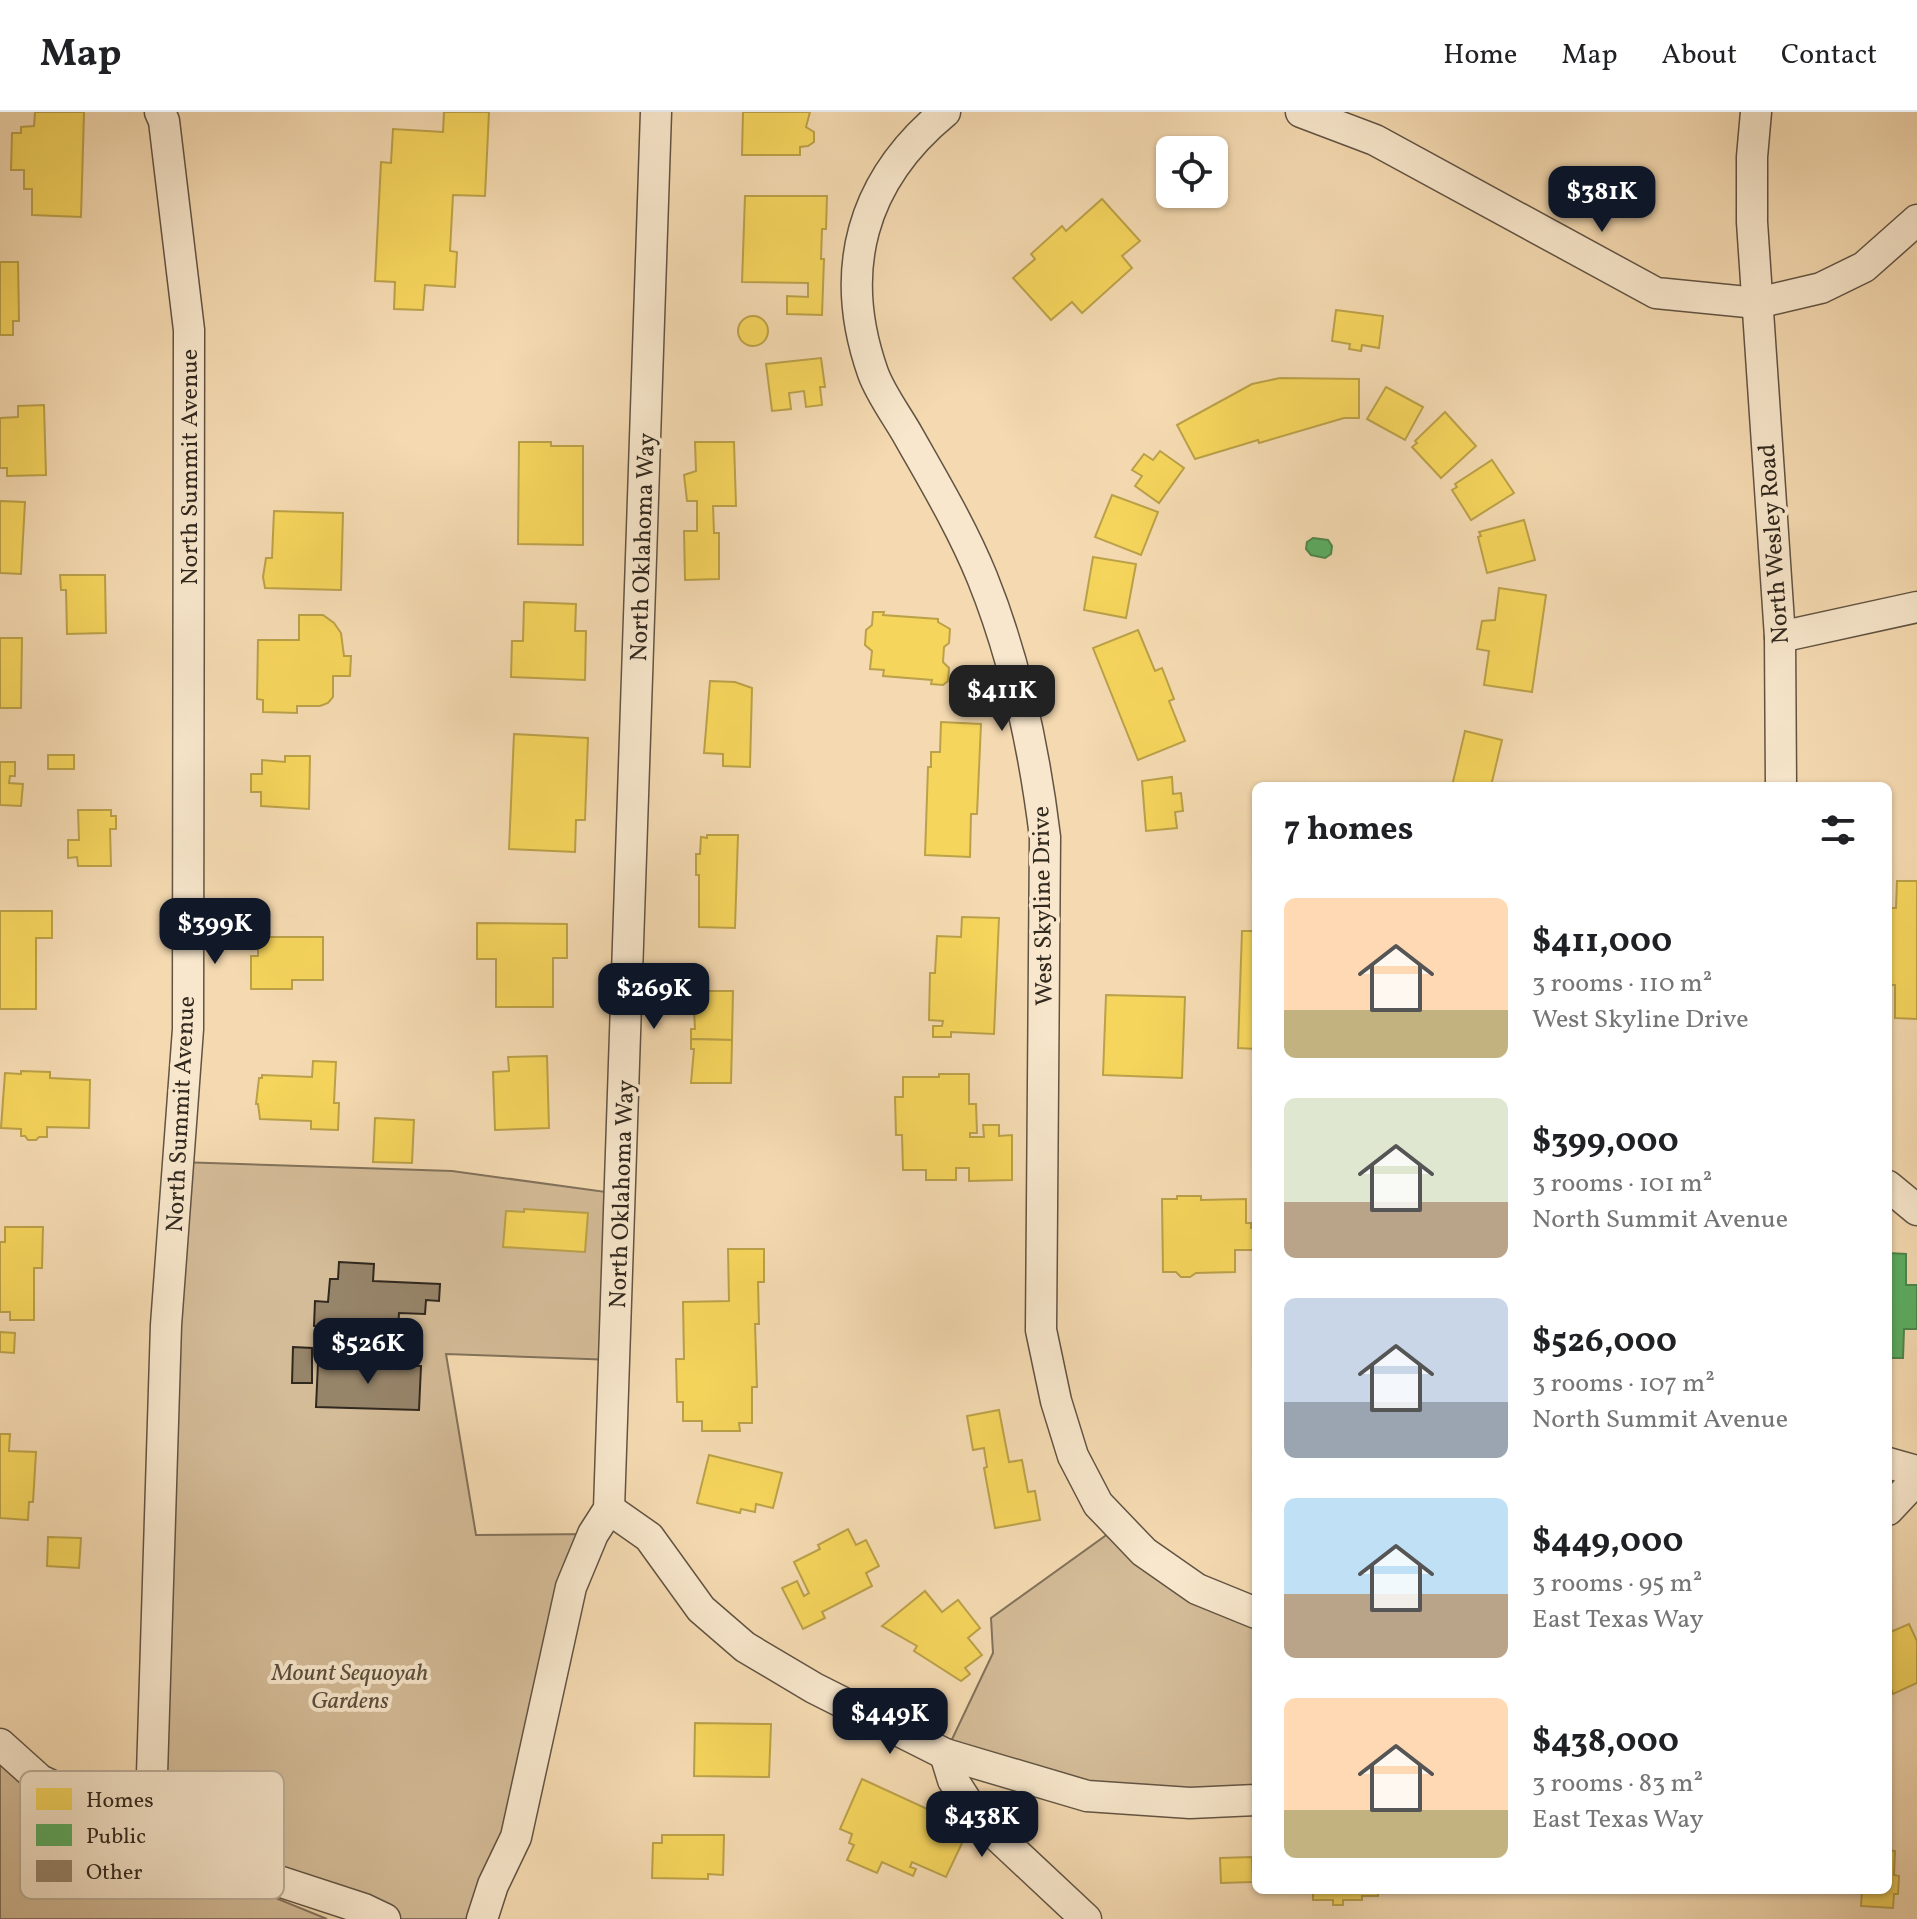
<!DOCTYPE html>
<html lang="en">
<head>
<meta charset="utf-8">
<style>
	body { margin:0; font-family:Vollkorn,serif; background:#f6f6f6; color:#202124; height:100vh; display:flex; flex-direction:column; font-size:30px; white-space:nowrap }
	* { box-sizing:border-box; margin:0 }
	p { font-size:26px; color:#757577 }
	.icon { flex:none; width:44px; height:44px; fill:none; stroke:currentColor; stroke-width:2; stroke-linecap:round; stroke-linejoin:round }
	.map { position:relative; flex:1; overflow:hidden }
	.drawer { position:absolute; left:1252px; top:670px; width:640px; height:1112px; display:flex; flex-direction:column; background:#fff; border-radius:12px; box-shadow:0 2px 6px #0004 }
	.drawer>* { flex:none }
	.tools { position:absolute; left:1156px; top:24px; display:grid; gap:16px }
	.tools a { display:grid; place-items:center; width:72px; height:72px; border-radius:12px; background:#fff; box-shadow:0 2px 6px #0004; font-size:40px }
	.price { position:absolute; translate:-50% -68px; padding:0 18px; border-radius:16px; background:#111827; color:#fff; font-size:26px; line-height:52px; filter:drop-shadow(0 2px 4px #0008) }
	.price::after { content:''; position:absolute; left:50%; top:48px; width:24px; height:18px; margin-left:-12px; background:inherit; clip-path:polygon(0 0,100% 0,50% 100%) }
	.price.current { background:#222; color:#fff }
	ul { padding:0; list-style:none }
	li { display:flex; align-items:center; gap:24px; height:200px; padding:0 32px }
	li span { display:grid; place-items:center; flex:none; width:224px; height:160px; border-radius:12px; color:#555 }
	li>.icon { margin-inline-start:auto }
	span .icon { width:96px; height:96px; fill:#fffc; stroke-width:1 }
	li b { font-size:34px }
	h2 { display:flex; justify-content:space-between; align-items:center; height:96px; padding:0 32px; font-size:34px }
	header { display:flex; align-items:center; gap:48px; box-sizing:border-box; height:112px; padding:0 40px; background:#fff; border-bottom:2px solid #e0e0e0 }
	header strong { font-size:38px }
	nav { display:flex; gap:44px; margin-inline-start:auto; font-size:28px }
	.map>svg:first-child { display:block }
</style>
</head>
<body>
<header>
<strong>Map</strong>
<nav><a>Home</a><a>Map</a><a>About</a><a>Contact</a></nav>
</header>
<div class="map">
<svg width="1917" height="1807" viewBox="0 0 1917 1807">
	<rect width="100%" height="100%" fill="#f5dab1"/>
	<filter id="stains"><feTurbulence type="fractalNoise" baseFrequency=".0025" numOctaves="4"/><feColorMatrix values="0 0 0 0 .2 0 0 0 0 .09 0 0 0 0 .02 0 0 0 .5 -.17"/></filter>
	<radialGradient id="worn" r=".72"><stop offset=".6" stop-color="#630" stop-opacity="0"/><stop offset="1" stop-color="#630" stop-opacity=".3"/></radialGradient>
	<g fill="#d4bc98" stroke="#82725b" stroke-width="2">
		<path d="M178 1050 452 1059 621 1082 615 1248 446 1242 476 1423 593 1422 482 1807H385L143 1718Z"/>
		<path d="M1119 1414 1256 1501V1688L1190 1691 945 1642 993 1541 991 1506Z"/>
		<path d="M0 1651 42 1691 327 1807H0Z"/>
	</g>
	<g fill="#f6d55c" stroke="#bba149" stroke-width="2">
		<path d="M35 0H84L81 105 32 103V77H24V58H11L12 21H21V15L34 14Z"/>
		<path d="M444 0H489L485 84 453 83 450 139 457 140 455 175 425 173 423 198 394 197 395 170 375 169 381 50 391 51 393 17 443 20Z"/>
		<path d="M743 0H810L806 15 814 20V30L808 34 800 35V43H742Z"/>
		<path d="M745 84H827L826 117H822L821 147H824L822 203 787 202V184L808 185V171L742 170Z"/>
		<path d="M1102 87 1140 129 1122 144 1132 156 1082 201 1072 190 1051 208 1013 166 1035 147 1031 142 1062 114 1066 119Z"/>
		<path d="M0 150H18L19 209H13V223H0Z"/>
		<path d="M1336 198 1383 204 1379 236 1362 233 1361 239 1349 237 1350 232 1332 229Z"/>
		<circle cx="753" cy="219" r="15"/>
		<path d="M821 246 825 275H820L822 293 806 295 804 279 789 281 791 297 772 299 766 252Z"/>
		<path d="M1280 266 1359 267V306H1344L1259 331 1258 328 1195 347 1177 313 1252 272Z"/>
		<path d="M1386 275 1423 295 1405 328 1367 307Z"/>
		<path d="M44 293 46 363 7 364V356H0V306L18 305V294Z"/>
		<path d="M1445 300 1476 334 1441 366 1412 335 1417 331 1415 329Z"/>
		<path d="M519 330H551V334H583V433L518 432Z"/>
		<path d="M695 330H734L736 394H713L714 421H719V467L685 468 684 419H697V389H687L684 363 696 359Z"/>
		<path d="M1160 339 1184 356 1159 391 1135 374 1142 364 1132 358 1144 342 1153 348Z"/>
		<path d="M1492 348 1514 381 1471 408 1452 378 1457 375 1455 372Z"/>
		<path d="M1112 383 1158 400 1141 443 1095 425Z"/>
		<path d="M0 389 25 390 21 462 0 461Z"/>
		<path d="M274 399 343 401 341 478 265 476 263 465 266 446H272Z"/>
		<path d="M1524 408 1535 448 1487 461 1478 425 1481 424 1479 420Z"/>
		<path d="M1093 445 1136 452 1126 506 1084 498Z"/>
		<path d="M60 463H105L106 521 67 522 66 478H61Z"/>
		<path d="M1499 476 1546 483 1532 580 1484 573 1489 539 1477 537 1482 509 1495 508Z"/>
		<path d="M524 490 576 492 575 519H586L585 568 511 565 512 529H523Z"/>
		<path d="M873 500H884L883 503 938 507V510L950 517 949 531 944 535 943 550 949 556 948 569 943 573 931 572 932 568 883 564 884 558 870 557 872 539 865 533 866 518 872 513Z"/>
		<path d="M299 503H323L334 511 341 521 344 544H351L350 564H333V585L328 591 320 594H297V601L263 600V588L257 587 258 528H299Z"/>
		<path d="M1138 518 1155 559 1162 556 1174 587 1169 589 1185 629 1138 648 1093 536Z"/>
		<path d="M0 526H22L21 596H0Z"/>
		<path d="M710 569 735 570 752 576 750 655 723 654V642L704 641Z"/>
		<path d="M941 610 981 612 977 702H971L970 745 925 743 928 655H931V640H940Z"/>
		<path d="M1465 619 1502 628 1491 674H1452Z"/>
		<path d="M514 622 588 626 585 708H576L575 740 509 737Z"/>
		<rect x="48" y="643" width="26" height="14"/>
		<path d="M285 644H310L309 697 261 694V680H251V662H262V648L285 650Z"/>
		<path d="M0 650H15V664H10L9 671 23 672 21 694 0 693Z"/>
		<path d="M1172 665 1173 682 1181 681 1183 699 1175 700 1177 716 1146 719 1142 669Z"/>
		<path d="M78 698H111V704H116V717H110L111 754H78L77 745 68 746V728H79Z"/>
		<path d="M707 723H738L735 816 699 815V763H696V742H700L701 725 707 726Z"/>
		<path d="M1897 769H1917V907L1895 906V873H1888V796H1896Z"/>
		<path d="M0 799H52V826H36V897H0Z"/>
		<path d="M962 805 999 806 994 922 951 920V925H933V914H942L943 909 929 908 930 861H935L937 824 961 825Z"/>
		<path d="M477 811 567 812V846H553V895H496V847H477Z"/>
		<path d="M1242 819H1256V937L1238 936Z"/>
		<path d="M258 825H323V868H292V877H251V844H258Z"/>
		<path d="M693 879H733L732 928 691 927V917H695Z"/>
		<path d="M1106 883 1185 885 1182 966 1103 963Z"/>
		<path d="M691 927 732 928 731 971H691L694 937H691Z"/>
		<path d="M547 944 549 1016 495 1018 493 960 509 959 508 945Z"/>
		<path d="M313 949 336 950 334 991H339L338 1018 311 1017V1009L260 1007 258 992H256L259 966H262V963L312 965Z"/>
		<path d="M21 959 50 960V966L90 968 89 1016 47 1015V1025H39L36 1028H28L25 1024H21V1017L1 1016 5 961 21 962Z"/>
		<path d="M939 962H969V992H976L977 1021H970V1025H984L983 1013H999V1024L1012 1023V1068L969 1069V1056H956V1068H926V1058H903L902 1023H896L895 985H903V965H939Z"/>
		<path d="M375 1006 414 1008 412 1051 373 1050Z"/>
		<path d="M1177 1084H1201V1088L1246 1087V1111H1251V1116H1256V1138H1235V1160L1196 1161 1190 1165H1181L1176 1160H1163L1162 1087H1177Z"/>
		<path d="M524 1097 588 1101 585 1140 503 1135 506 1099 524 1100Z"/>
		<path d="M5 1115H43L42 1156H34V1208H10V1200H0V1130H5Z"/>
		<path d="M728 1137H764V1170H758L759 1212H755L757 1275H752V1311H739L740 1319H702V1309H683V1290H677L676 1247H684L683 1190 729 1189Z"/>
		<path d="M0 1220 15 1221 14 1241 0 1240Z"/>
		<path d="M999 1298 1009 1350 1022 1348 1028 1380 1035 1379 1040 1408 995 1416 984 1356 987 1355 984 1336 973 1338 967 1304Z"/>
		<path d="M0 1322H10L9 1339 36 1340 33 1390H29L28 1408 0 1406Z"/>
		<path d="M709 1343 782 1361 773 1396 756 1392 755 1400 741 1397 740 1401 697 1391Z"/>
		<path d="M848 1417 856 1433 866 1428 879 1454 866 1461 872 1474 822 1500 825 1506 803 1517 782 1476 797 1469 804 1484 809 1481 794 1450 820 1437 818 1433Z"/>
		<path d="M48 1425 81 1426 79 1456 47 1454Z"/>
		<path d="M925 1479 942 1500 958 1488 980 1516 968 1526 982 1543 965 1556 970 1562 961 1569 914 1539 917 1534 882 1514Z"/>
		<path d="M1909 1512 1917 1529V1571L1893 1582 1888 1570V1521Z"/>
		<path d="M695 1611 771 1612 769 1665 694 1664Z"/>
		<path d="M862 1667 936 1701 930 1715 963 1729 946 1765 912 1750 910 1755 916 1757 913 1764 882 1750 877 1761 847 1748 854 1733 849 1731 852 1722 840 1717Z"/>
		<path d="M662 1723H724L723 1763 708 1762V1767L652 1766 653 1731H662Z"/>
		<path d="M1888 1738 1895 1739 1894 1763 1899 1764 1898 1782H1894L1893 1796 1861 1794 1862 1778H1888Z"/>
		<path d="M1252 1745 1253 1770 1221 1771 1220 1746Z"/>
		<path d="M1313 1778H1378V1784H1362V1788H1343V1793H1333V1788H1313Z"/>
	</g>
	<g fill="#5aae61" stroke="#4e864d" stroke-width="2">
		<path d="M1313 426 1328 428 1332 434 1331 442 1325 446 1311 443 1306 437 1307 430Z"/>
		<path d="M1888 1141 1906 1142V1173H1917V1217H1904L1903 1246H1888Z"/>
	</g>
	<g fill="#97856a" stroke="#31281e" stroke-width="2">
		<path d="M339 1150 374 1152 373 1169 440 1172 439 1189 426 1188 425 1202 399 1201 397 1236 319 1232 320 1215 314 1214 315 1189 328 1190 330 1167H338Z"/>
		<path d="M318 1233 364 1235 363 1250 317 1249Z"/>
		<path d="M293 1235 312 1236V1271H292Z"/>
		<path d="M318 1251 421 1254 419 1298 316 1295Z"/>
	</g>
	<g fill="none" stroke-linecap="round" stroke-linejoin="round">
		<defs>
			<g id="minor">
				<path d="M945 0C861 69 837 159 873 261 881 283 898 305 909 325 935 371 962 416 982 465 1016 549 1034 635 1045 725L1041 1218 1056 1289 1073 1344 1098 1392 1144 1440 1197 1477 1256 1501"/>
				<path d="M1301 0 1375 28 1656 181 1757 191 1821 176 1864 155 1917 108"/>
				<path d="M1756 0 1752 45V110L1780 525 1781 674"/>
				<path d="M1780 525 1917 495"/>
				<path d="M1888 1074 1917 1098"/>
				<path d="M1888 1351 1917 1359"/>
				<path d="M609 1397 649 1425 701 1497 745 1535 814 1576 945 1642 1087 1684 1190 1691 1256 1688"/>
				<path d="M1888 1398 1917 1367"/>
				<path d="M0 1632 40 1668 196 1742 364 1797 385 1807"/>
				<path d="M945 1642 953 1668 976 1704 1086 1807"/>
				<path d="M143 1718 152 1662 166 1213 188 917 189 218 164 9 160 0"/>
				<path d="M482 1807 493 1773 516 1725 571 1475 593 1422 609 1397 656 0"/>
			</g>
		</defs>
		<use href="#minor" stroke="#625443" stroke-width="33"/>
		<use href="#minor" stroke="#f8e7cc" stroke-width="30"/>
	</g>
	<g text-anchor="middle" stroke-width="8" stroke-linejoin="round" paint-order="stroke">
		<g font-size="24" fill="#31281e" stroke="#f8e7cc">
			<text transform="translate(189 355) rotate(-90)" y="8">North Summit Avenue</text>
			<text transform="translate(1773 432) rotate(-94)" y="8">North Wesley Road</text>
			<text transform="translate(642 435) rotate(-88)" y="8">North Oklahoma Way</text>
			<text transform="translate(1042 794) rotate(-91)" y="8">West Skyline Drive</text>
			<text transform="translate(180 1002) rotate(-87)" y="8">North Summit Avenue</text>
			<text transform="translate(621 1082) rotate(-88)" y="8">North Oklahoma Way</text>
		</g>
		<g font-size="24" font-style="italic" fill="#5a4d3c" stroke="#f8e7cc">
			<text x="350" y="1568">Mount Sequoyah<tspan x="350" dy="28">Gardens</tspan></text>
		</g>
	</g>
	<rect x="20" y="1659" width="264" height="128" rx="12" fill="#f8e7cc" stroke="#bcae98" stroke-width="2"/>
	<rect x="36" y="1676" width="36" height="22" fill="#f6d55c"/>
	<rect x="36" y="1712" width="36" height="22" fill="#5aae61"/>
	<rect x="36" y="1748" width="36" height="22" fill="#97856a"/>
	<g font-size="22" fill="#31281e">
		<text x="86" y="1695">Homes</text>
		<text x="86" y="1731">Public</text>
		<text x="86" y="1767">Other</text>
	</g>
	<rect width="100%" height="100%" filter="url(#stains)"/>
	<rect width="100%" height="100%" fill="url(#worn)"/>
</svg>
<div class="tools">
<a><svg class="icon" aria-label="locate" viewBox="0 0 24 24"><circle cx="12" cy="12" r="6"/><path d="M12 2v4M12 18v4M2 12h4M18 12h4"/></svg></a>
</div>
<b class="price" style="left:1602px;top:122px">$381K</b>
<b class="price current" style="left:1002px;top:621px">$411K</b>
<b class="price" style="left:215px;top:854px">$399K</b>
<b class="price" style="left:654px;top:919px">$269K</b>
<b class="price" style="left:368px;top:1274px">$526K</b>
<b class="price" style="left:890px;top:1644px">$449K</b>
<b class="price" style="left:982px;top:1747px">$438K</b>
<section class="drawer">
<h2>7 homes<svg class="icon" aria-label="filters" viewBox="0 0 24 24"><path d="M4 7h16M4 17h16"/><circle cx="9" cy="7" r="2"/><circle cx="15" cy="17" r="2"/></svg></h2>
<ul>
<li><span style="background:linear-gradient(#ffd9b3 70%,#c2b280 0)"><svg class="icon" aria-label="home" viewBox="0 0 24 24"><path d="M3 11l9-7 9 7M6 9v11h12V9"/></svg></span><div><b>$411,000</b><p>3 rooms · 110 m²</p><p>West Skyline Drive</p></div></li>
<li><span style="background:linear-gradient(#dfe7d0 65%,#b9a48a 0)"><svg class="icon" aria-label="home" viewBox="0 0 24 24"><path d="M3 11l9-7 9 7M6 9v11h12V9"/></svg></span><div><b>$399,000</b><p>3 rooms · 101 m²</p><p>North Summit Avenue</p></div></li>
<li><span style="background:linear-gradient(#c9d6e8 65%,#9aa5b1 0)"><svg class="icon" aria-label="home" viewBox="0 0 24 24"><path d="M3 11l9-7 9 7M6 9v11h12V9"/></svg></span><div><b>$526,000</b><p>3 rooms · 107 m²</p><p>North Summit Avenue</p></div></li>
<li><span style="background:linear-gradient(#bfe0f5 60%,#b9a48a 0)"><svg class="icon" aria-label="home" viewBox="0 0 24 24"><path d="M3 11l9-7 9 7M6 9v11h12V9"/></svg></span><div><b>$449,000</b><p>3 rooms · 95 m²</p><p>East Texas Way</p></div></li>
<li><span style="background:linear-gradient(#ffd9b3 70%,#c2b280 0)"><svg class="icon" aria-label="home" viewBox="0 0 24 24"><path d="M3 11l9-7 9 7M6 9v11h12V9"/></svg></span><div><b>$438,000</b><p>3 rooms · 83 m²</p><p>East Texas Way</p></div></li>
</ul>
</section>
</div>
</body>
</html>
